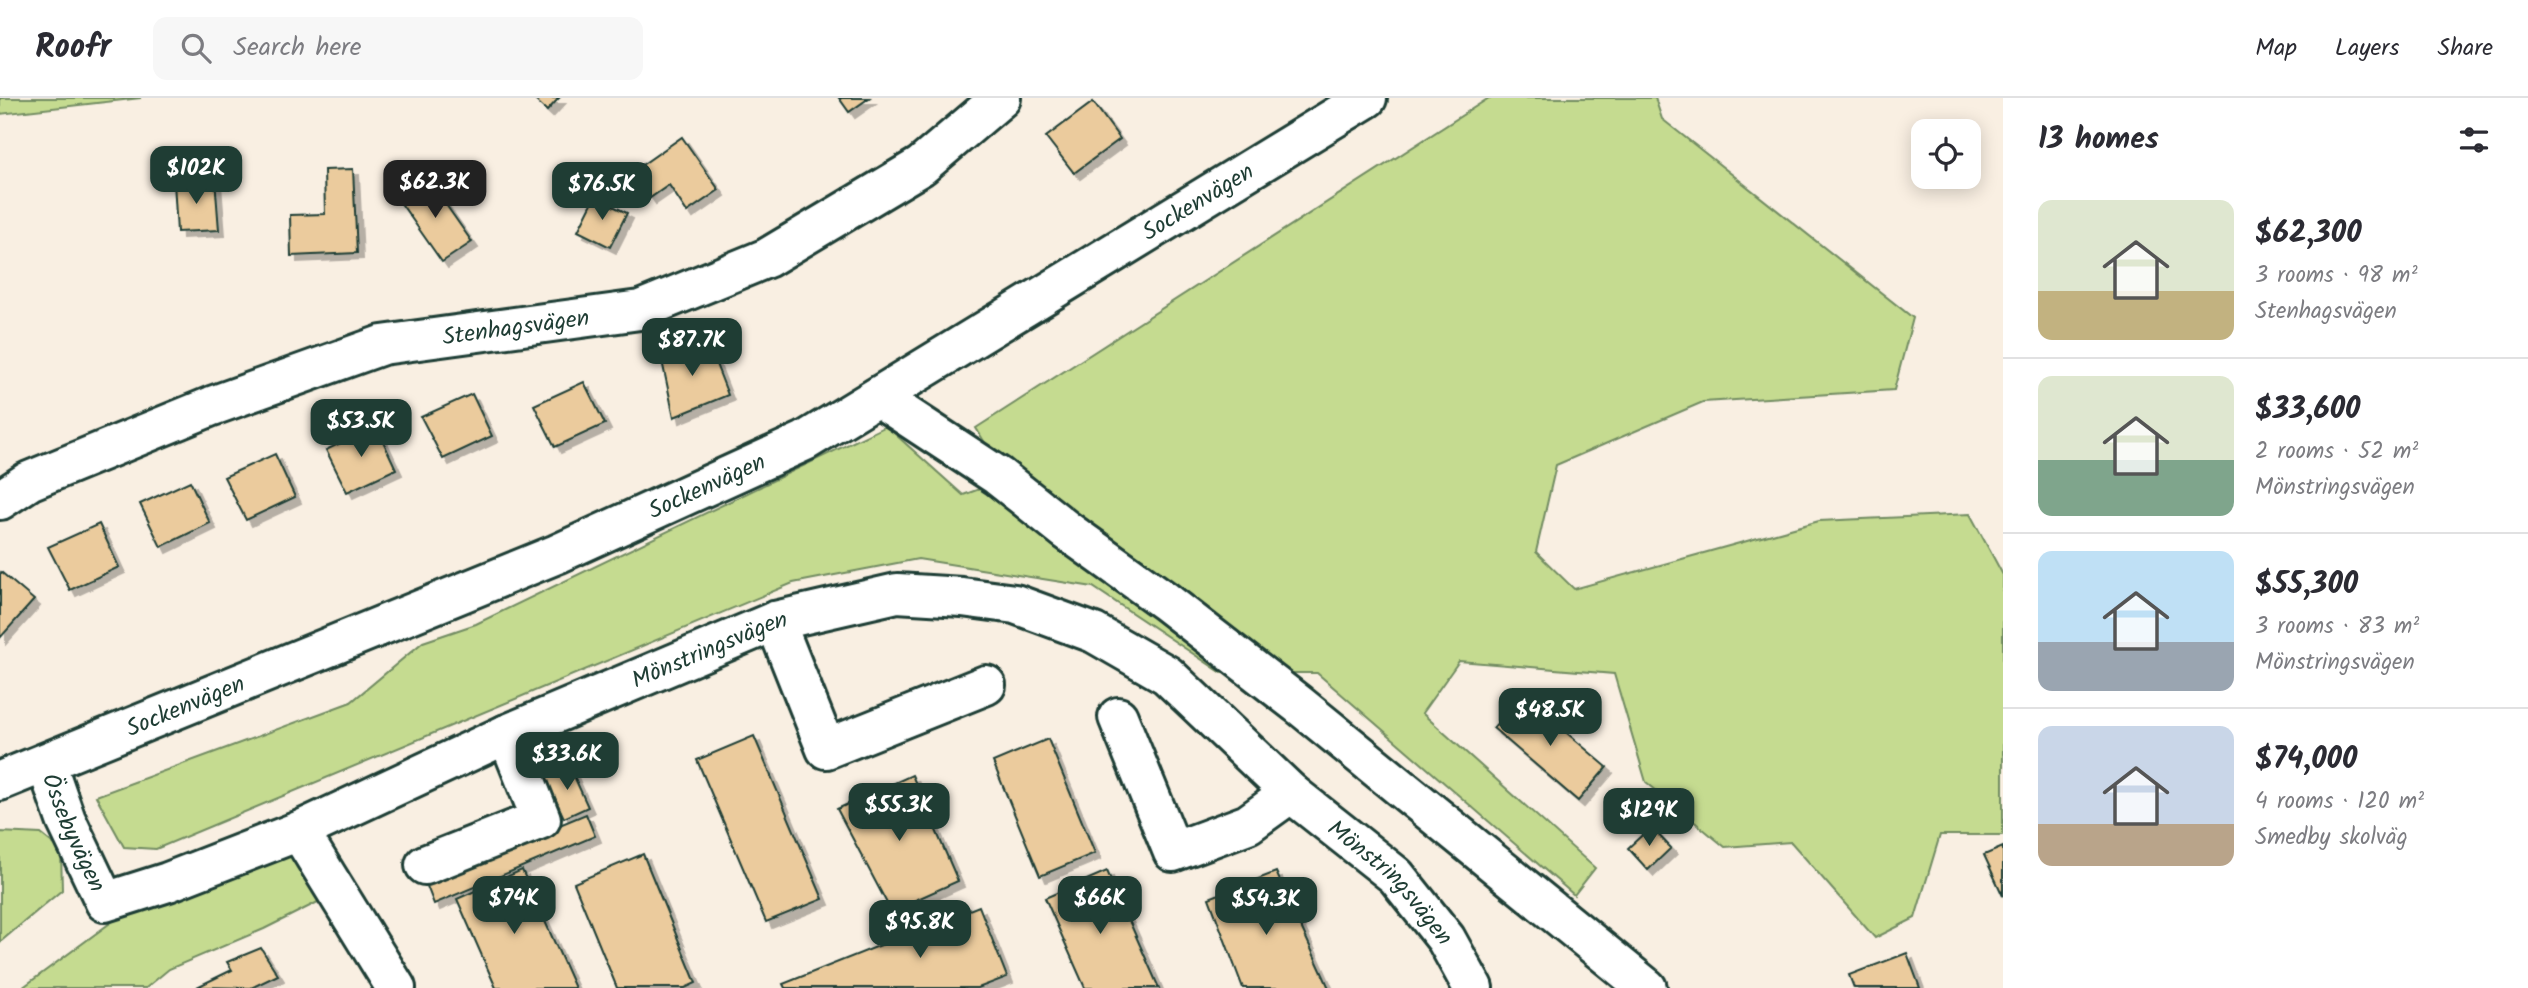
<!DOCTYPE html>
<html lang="en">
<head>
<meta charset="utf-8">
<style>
	body { margin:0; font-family:Kalam,sans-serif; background:#f7f7f7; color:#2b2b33; height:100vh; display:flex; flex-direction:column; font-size:26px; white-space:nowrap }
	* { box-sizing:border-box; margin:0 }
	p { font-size:23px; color:#7c7c81 }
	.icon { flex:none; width:38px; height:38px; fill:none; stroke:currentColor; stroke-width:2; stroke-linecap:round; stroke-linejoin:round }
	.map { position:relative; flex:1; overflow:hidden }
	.details { display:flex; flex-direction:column; background:#fff; width:525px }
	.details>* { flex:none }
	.fabs { position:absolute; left:1911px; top:21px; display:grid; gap:14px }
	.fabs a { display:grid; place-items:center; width:70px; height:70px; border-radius:14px; background:#fff; box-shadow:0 4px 18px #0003; font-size:35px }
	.price { position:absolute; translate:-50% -60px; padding:0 16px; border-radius:14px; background:#1f3d34; color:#fff; font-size:23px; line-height:46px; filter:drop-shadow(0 2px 4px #0008) }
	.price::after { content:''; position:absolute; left:50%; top:42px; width:21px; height:16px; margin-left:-10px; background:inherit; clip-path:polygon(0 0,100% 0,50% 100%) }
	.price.active { background:#222; color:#fff }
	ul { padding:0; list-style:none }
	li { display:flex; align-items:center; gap:21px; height:175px; padding:0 35px }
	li+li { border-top:2px solid #e1e1e2 }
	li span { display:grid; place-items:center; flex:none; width:196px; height:140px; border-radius:14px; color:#555 }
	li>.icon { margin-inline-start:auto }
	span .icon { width:84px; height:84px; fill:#fffc; stroke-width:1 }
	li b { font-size:30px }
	h2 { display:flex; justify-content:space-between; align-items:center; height:84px; padding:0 35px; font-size:30px }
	header { display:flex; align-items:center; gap:42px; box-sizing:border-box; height:98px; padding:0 35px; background:#fff; border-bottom:2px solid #e1e1e2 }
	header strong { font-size:33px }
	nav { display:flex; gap:38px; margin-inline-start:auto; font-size:24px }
	.search { width:490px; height:63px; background:#f7f7f7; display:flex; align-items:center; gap:18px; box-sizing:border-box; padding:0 24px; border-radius:14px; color:#7c7c81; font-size:26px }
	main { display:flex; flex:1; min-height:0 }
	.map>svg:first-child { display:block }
</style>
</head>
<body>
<header>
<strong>Roofr</strong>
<div class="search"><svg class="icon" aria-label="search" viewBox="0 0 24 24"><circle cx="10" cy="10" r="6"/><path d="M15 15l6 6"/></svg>Search here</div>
<nav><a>Map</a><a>Layers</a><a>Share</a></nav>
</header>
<main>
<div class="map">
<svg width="2003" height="890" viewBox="0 0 2003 890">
	<defs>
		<filter id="shadow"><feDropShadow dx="6" dy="6" stdDeviation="0" flood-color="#0004"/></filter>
	</defs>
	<rect width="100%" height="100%" fill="#f9efe2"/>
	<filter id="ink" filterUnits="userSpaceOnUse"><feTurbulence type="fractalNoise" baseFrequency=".0143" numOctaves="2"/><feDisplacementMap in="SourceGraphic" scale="14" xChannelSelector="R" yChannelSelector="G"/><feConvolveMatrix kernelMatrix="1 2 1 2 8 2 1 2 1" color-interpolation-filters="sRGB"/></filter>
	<g filter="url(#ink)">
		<g fill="#c5db90" stroke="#728c62" stroke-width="2">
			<path d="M0 0H141L0 16Z"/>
			<path d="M1489 0H1655L1662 21 1913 220 1894 292 1703 304 1556 367 1536 454 1574 491 1819 423 1970 416 2003 477V737H1940L1915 820 1875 840 1791 744 1725 749 1646 684 1614 576 1459 563 1422 615 1595 770 1574 797 1317 575H1222L1093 489 918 461 793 485 156 751 124 749 96 698 351 604 423 544 476 526 886 328 963 397 1007 381 976 330Z"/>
			<path d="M0 734 41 736 61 752 62 792 0 844Z"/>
			<path d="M295 756 320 803 264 831 169 871 146 890H22L132 809Z"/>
		</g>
		<g fill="#ebcb9d" stroke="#1f3d34" stroke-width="2" filter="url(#shadow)">
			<path d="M533 0H559L547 13Z"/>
			<path d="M839 0H869L849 14Z"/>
			<path d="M1093 4 1120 41 1074 75 1046 39Z"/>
			<path d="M682 39 719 92 687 114 669 87 650 100 632 74Z"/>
			<path d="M353 71 357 155 291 158 290 117 325 116 324 72Z"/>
			<path d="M215 81 219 132 177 134 174 84Z"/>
			<path d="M428 81 472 144 442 164 398 101Z"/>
			<path d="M595 99 627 115 610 149 578 133Z"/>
			<path d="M707 243 728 297 674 319 661 258Z"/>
			<path d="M584 284 605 326 555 349 534 307Z"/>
			<path d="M472 296 492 338 443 361 421 319Z"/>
			<path d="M376 328 396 371 347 394 326 352Z"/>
			<path d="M275 356 295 399 246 422 224 379Z"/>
			<path d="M190 383 210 425 161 449 140 406Z"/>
			<path d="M99 426 119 469 70 492 48 449Z"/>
			<path d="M1 474 34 502 0 540V476Z"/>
			<path d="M1522 597 1607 669 1578 703 1493 630Z"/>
			<path d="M754 638 823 801 766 824 697 662Z"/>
			<path d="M1048 641 1095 755 1040 778 993 664Z"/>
			<path d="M569 667 588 709 564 720 545 679Z"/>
			<path d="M912 677 958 783 891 813 837 711Z"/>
			<path d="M586 716 595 738 434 806 425 783Z"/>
			<path d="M1651 729 1671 750 1648 772 1628 750Z"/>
			<path d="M2003 749V798L1984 757Z"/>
			<path d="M643 756 696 885 685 890H617L574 785Z"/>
			<path d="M522 772 575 890H496L457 801Z"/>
			<path d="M1107 773 1159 890H1085L1045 800Z"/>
			<path d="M1276 774 1329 890H1243L1209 800Z"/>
			<path d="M979 808 1007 879 978 890H785L783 886Z"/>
			<path d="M261 850 278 877 251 890 197 889 232 872 227 864Z"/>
			<path d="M1907 855 1920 890H1854L1849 877Z"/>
		</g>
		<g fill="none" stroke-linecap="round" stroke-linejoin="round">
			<defs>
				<g id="minor">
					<path d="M878 299 998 378 1066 432 1165 503 1298 606 1647 890"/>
					<path id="s1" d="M0 402 29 383 212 308 382 247 640 212 767 160 921 68 1001 0"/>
					<path d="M775 523 826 651 986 587"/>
					<path d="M1118 619 1173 754 1248 726 1291 695"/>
					<path id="s2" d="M46 665 66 722 105 804 168 784 299 733 507 636 775 523 897 495 962 499 1015 506 1094 535 1167 577 1291 695 1396 778 1446 841 1473 890"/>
					<path id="s3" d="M0 683 557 456 805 343 1367 0"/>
					<path d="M299 733 396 890"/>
					<path d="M425 767 541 721 507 636"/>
				</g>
			</defs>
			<use href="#minor" stroke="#1f3d34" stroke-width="44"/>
			<use href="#minor" stroke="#fff" stroke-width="38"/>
		</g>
	</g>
	<g text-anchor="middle" stroke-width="5" stroke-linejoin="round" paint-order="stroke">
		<g font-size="24" fill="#1f3d34" stroke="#fff">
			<text dy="8" stroke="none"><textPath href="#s3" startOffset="1334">Sockenvägen</textPath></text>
			<text dy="8" stroke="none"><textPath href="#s1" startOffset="548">Stenhagsvägen</textPath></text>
			<text dy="8" stroke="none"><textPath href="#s3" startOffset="766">Sockenvägen</textPath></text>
			<text dy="8" stroke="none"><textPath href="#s2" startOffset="807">Mönstringsvägen</textPath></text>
			<text dy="8" stroke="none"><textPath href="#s3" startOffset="200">Sockenvägen</textPath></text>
			<text dy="8" stroke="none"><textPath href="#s2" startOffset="75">Össebyvägen</textPath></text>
			<text dy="8" stroke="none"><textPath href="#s2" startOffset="1596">Mönstringsvägen</textPath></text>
		</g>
	</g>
</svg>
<div class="fabs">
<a><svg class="icon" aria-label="locate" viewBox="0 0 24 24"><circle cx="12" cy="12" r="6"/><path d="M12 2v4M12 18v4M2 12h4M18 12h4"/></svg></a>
</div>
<b class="price" style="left:196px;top:108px">$102K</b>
<b class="price active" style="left:435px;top:122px">$62.3K</b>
<b class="price" style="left:602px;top:124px">$76.5K</b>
<b class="price" style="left:692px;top:280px">$87.7K</b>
<b class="price" style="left:361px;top:361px">$53.5K</b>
<b class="price" style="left:1550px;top:650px">$48.5K</b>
<b class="price" style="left:567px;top:694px">$33.6K</b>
<b class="price" style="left:899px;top:745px">$55.3K</b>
<b class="price" style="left:1649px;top:750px">$129K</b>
<b class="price" style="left:514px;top:838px">$74K</b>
<b class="price" style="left:1100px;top:838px">$66K</b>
<b class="price" style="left:1266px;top:839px">$54.3K</b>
<b class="price" style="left:920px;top:862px">$95.8K</b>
</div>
<section class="details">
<h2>13 homes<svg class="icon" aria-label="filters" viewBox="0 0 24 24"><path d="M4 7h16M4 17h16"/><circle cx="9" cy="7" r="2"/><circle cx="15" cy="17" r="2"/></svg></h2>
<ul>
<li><span style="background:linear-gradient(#dfe7d0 65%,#c2b280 0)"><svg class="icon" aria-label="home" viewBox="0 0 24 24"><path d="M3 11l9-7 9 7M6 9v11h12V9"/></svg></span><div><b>$62,300</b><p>3 rooms · 98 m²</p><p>Stenhagsvägen</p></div></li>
<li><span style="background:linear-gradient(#dfe7d0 60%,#7fa58c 0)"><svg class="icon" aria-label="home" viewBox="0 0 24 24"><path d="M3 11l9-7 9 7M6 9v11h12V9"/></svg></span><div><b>$33,600</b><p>2 rooms · 52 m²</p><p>Mönstringsvägen</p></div></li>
<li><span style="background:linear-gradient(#bfe0f5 65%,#9aa5b1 0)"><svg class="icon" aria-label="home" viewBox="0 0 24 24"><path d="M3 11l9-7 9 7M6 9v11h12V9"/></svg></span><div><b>$55,300</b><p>3 rooms · 83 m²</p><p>Mönstringsvägen</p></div></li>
<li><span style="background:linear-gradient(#c9d6e8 70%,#b9a48a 0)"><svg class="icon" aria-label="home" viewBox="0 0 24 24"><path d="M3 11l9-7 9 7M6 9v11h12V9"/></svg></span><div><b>$74,000</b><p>4 rooms · 120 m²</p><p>Smedby skolväg</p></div></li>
</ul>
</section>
</main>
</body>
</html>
